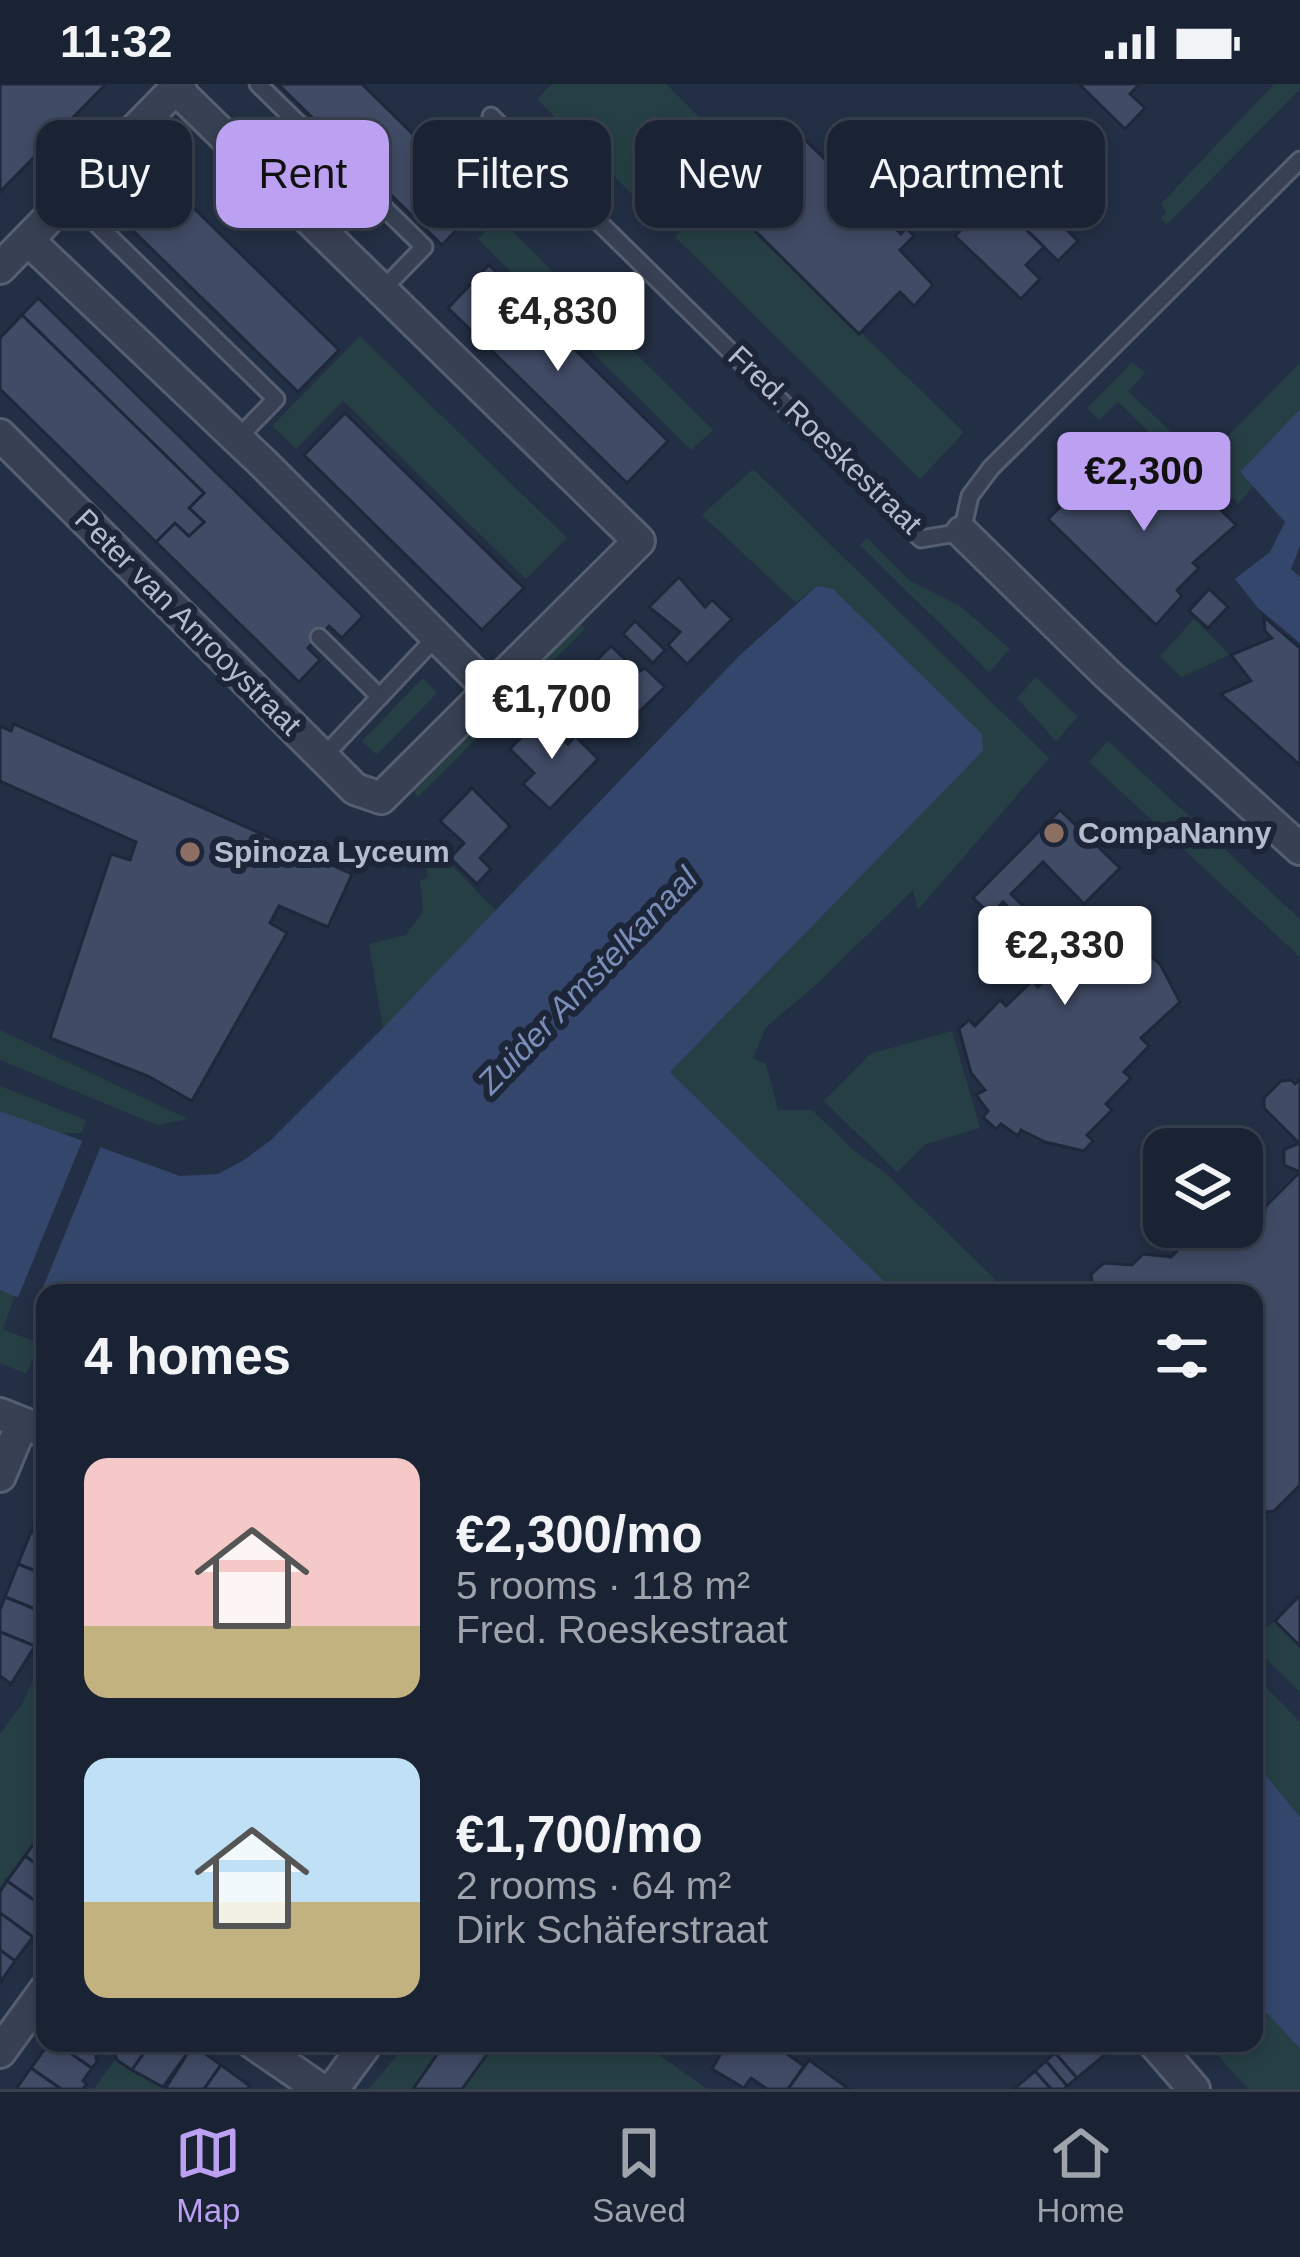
<!DOCTYPE html>
<html lang="en">
<head>
<meta charset="utf-8">
<style>
	body { margin:0; font-family:Arial,sans-serif; background:#232b3b; color:#f1f3f6; height:100vh; display:flex; flex-direction:column; font-size:45px; white-space:nowrap }
	* { box-sizing:border-box; margin:0 }
	p { font-size:39px; color:#9fa4ac }
	.icon { flex:none; width:66px; height:66px; fill:none; stroke:currentColor; stroke-width:2; stroke-linecap:round; stroke-linejoin:round }
	.map { position:relative; flex:1; overflow:hidden }
	.panel { position:absolute; left:36px; top:1200px; width:1227px; height:768px; display:flex; flex-direction:column; background:#1a2333; border-radius:24px; box-shadow:0 6px 18px #0003,0 0 0 3px #38404e }
	.panel>* { flex:none }
	.banner { position:absolute; left:36px; top:36px; width:1230px; height:108px; display:flex; gap:24px }
	.tools { position:absolute; left:1143px; top:1044px; display:grid; gap:24px }
	.tools a { display:grid; place-items:center; width:120px; height:120px; border-radius:24px; background:#1a2333; box-shadow:0 6px 18px #0003,0 0 0 3px #38404e; font-size:60px }
	.price { position:absolute; translate:-50% -102px; padding:0 27px; border-radius:12px; background:#fff; color:#222; font-size:39px; line-height:78px; filter:drop-shadow(0 3px 6px #0008) }
	.price::after { content:''; position:absolute; left:50%; top:72px; width:36px; height:27px; margin-left:-18px; background:inherit; clip-path:polygon(0 0,100% 0,50% 100%) }
	.price.selected { background:#bca0f2; color:#111 }
	ul { padding:0; list-style:none }
	li { display:flex; align-items:center; gap:36px; height:300px; padding:0 48px }
	li span { display:grid; place-items:center; flex:none; width:336px; height:240px; border-radius:24px; color:#555 }
	li>.icon { margin-inline-start:auto }
	span .icon { width:144px; height:144px; fill:#fffc; stroke-width:1 }
	li b { font-size:51px }
	h2 { display:flex; justify-content:space-between; align-items:center; height:144px; padding:0 48px; font-size:51px }
	.chip { padding:0 42px; border-radius:24px; background:#1a2333; box-shadow:0 6px 18px #0003,0 0 0 3px #38404e; font-size:42px; line-height:108px }
	.chip.selected { background:#bca0f2; color:#111 }
	.status { display:flex; justify-content:space-between; align-items:center; height:84px; padding:0 60px; background:#1a2333; direction:ltr }
	.status svg { height:33px; fill:currentColor }
	.menu { display:flex; justify-content:space-around; align-items:center; height:168px; border-top:3px solid #38404e; background:#1a2333; font-size:33px; color:#9fa4ac }
	.menu a { display:grid; justify-items:center; gap:6px }
	.menu .selected { color:#bca0f2 }
	.map>svg:first-child { display:block }
</style>
</head>
<body>
<div class="status"><b>11:32</b><svg viewBox="0 0 49 12"><path d="M0 12V9h3v3zM5 12V6h3v6zM10 12V3h3v9zM15 12V0h3v12zM26 1h20v11H26zM47 4h2v5h-2z"/></svg></div>
<div class="map">
<svg width="1300" height="2005" viewBox="0 0 1300 2005">
	<rect width="100%" height="100%" fill="#232f44"/>
	<g fill="#263f45">
		<path d="M552 0H666L709 43 635 113 537 15Z"/>
		<path d="M1274 0H1300V5L1166 141 1161 134 1166 128 1161 120Z"/>
		<path d="M1021 37 1028 61 961 140 941 148 937 128 951 126 967 115 971 89Z"/>
		<path d="M720 103 744 136 964 348 920 395 675 153Z"/>
		<path d="M499 134 713 346 691 366 478 155Z"/>
		<path d="M360 252 567 454 526 495 343 317 296 365 272 342Z"/>
		<path d="M1132 278 1145 289 1128 307 1170 347 1159 358 1118 318 1099 336 1087 324Z"/>
		<path d="M1300 279V325L1240 388 1253 402 1238 420 1201 379Z"/>
		<path d="M753 385 1049 674 918 826 913 806 818 899 766 943 753 974 766 980 778 1026H812L851 1064 889 1092 995 1195 991 1209H896L670 988 983 667 817 502 796 519 702 431Z"/>
		<path d="M867 454 909 496 960 522 1010 565 989 588 860 461Z"/>
		<path d="M1194 535 1230 571 1181 593 1160 572Z"/>
		<path d="M577 537 585 545 418 713 412 706Z"/>
		<path d="M1036 593 1078 633 1056 657 1017 614Z"/>
		<path d="M423 594 437 609 377 671 362 657Z"/>
		<path d="M1108 657 1300 835V873L1089 678Z"/>
		<path d="M425 753 496 827 383 944 369 860 406 851 423 827 420 797 428 792 421 769Z"/>
		<path d="M0 946 188 1035 157 1041 0 976Z"/>
		<path d="M952 947 980 1044 926 1060 897 1088 824 1017 870 970Z"/>
		<path d="M0 1002 86 1036 82 1049H56L0 1027Z"/>
		<path d="M0 1206 15 1211 3 1245 40 1260 26 1290 0 1279Z"/>
		<path d="M1275 1537 1300 1562V1608L1254 1563V1553Z"/>
		<path d="M45 1571V1742L0 1803V1650L22 1620Z"/>
		<path d="M1254 1591 1300 1638V1733L1254 1677Z"/>
		<path d="M1254 1915 1300 1965V2005H1248L1207 1959H1254Z"/>
		<path d="M407 1959H642L707 2005H369Z"/>
		<path d="M121 1967 173 2005H94Z"/>
	</g>
	<g fill="#34466b">
		<path d="M1300 325V462L1291 485 1300 493V559L1258 524 1235 495 1270 468 1285 438 1240 388Z"/>
		<path d="M817 502 833 505 982 650 983 667 670 988 896 1209H45V1225L0 1206V1027L180 1092 218 1090 244 1076 271 1056 383 944 740 571Z"/>
		<path d="M1254 1677 1300 1733V1965L1254 1915Z"/>
	</g>
	<path fill="#232f44" d="M83 1055 101 1062 35 1223 17 1216Z"/>
	<g fill="#404b65" stroke="#1f283b" stroke-width="3">
		<path d="M0 0H106L0 108Z"/>
		<path d="M278 0H362L483 119 442 161Z"/>
		<path d="M1079 0H1140L1130 10 1145 24 1125 45Z"/>
		<path d="M785 36 901 150 906 144 914 152 900 166 933 201 914 222 900 208 859 250 744 136 748 131 720 103Z"/>
		<path d="M1043 61 1095 111 1064 143 1078 157 1058 177 993 113Z"/>
		<path d="M160 91 339 266 298 308 119 133Z"/>
		<path d="M993 113 1044 163 1026 181 1040 195 1021 215 955 152Z"/>
		<path d="M489 181 668 357 627 399 448 224Z"/>
		<path d="M38 214 363 532 342 554 329 542 308 564 320 576 299 598 156 458 175 439 189 452 204 438 189 424 204 409 22 231Z"/>
		<path d="M22 231 204 409 189 424 204 438 189 452 175 439 156 458 0 305V254Z"/>
		<path d="M345 329 524 504 482 546 304 371Z"/>
		<path d="M1168 373 1236 441 1193 479 1199 484 1177 506 1182 512 1156 541 1048 435 1098 385 1129 416Z"/>
		<path d="M679 493 705 523 712 516 732 535 687 580 668 561 680 548 649 523Z"/>
		<path d="M1209 505 1228 523 1208 544 1189 527Z"/>
		<path d="M1264 533 1300 564V681L1221 610 1251 597 1231 571 1272 554 1265 547Z"/>
		<path d="M635 537 665 566 653 579 623 550Z"/>
		<path d="M611 562 638 588 645 584 665 603 618 648 589 625 602 612 581 592Z"/>
		<path d="M541 633 568 660 575 652 598 675 550 725 523 700 534 689 510 665Z"/>
		<path d="M14 640 352 790 328 843 279 822 270 839 287 849 192 1017 148 992 50 954 111 770 130 776 136 758 0 697V642L11 647Z"/>
		<path d="M472 704 510 742 480 774 491 785 477 800 450 774 464 759 440 737Z"/>
		<path d="M1060 726 1120 784 1084 820 1043 778 1011 810 1077 876 1107 846 1136 859 1160 880 1180 918 1141 954 1149 962 1124 988 1131 994 1106 1020 1112 1026 1087 1051 1093 1057 1084 1067 1045 1058 1021 1046 1018 1052 1001 1040 996 1045 983 1033 988 1027 976 1011 985 1006 971 989 959 945 969 936 975 942 1000 916 1006 922 1032 897 1038 903 1063 878 1003 818 991 831 973 814Z"/>
		<path d="M1300 995V1401L1274 1427 1265 1428V1437L1254 1448V1458V1209H1093L1091 1190 1104 1179 1132 1181 1143 1170 1171 1173 1182 1162 1209 1164 1216 1157 1213 1143H1242V1121L1265 1128V1123L1300 1088 1284 1081V1066L1299 1059 1264 1024V1014L1281 997 1291 996 1295 1000Z"/>
		<path d="M45 1413V1453L31 1448Z"/>
		<path d="M31 1448 45 1453V1491L18 1480Z"/>
		<path d="M18 1480 45 1491V1529L5 1513Z"/>
		<path d="M1300 1511V1562L1275 1537Z"/>
		<path d="M5 1513 45 1529 35 1562 0 1548V1526Z"/>
		<path d="M0 1548 35 1562 11 1600 0 1592Z"/>
		<path d="M43 1747 45 1749V1786L25 1772Z"/>
		<path d="M25 1772 45 1786V1824L7 1797Z"/>
		<path d="M7 1797 45 1824V1836L33 1853 0 1829V1808Z"/>
		<path d="M0 1829 33 1853 15 1877 0 1866Z"/>
		<path d="M0 1866 15 1877 0 1899Z"/>
		<path d="M49 1959H56L92 1984 83 1997 87 2000 83 2005H61L31 1984Z"/>
		<path d="M56 1959H108L99 1961 95 1967 97 1978 92 1984Z"/>
		<path d="M108 1959H151L132 1986 118 1977Z"/>
		<path d="M151 1959 193 1961 163 2003 132 1986Z"/>
		<path d="M445 1959H495L462 2005H413Z"/>
		<path d="M703 1959H772L804 1982 788 2005H767L751 1994 744 2004 712 1985 720 1971Z"/>
		<path d="M1054 1959H1102L1107 1969 1077 1994 1055 1969 1060 1965Z"/>
		<path d="M193 1961 221 1981 204 2005H165Z"/>
		<path d="M1055 1969 1077 1994 1067 2002 1046 1977Z"/>
		<path d="M809 1976 849 2005H788Z"/>
		<path d="M1046 1977 1067 2002 1064 2005H1051L1035 1987Z"/>
		<path d="M221 1981 250 2002 247 2005H204Z"/>
		<path d="M31 1984 61 2005H16Z"/>
		<path d="M1035 1987 1051 2005H1014Z"/>
	</g>
	<g fill="none" stroke-linecap="round" stroke-linejoin="round">
		<defs>
			<g id="lane">
				<path d="M258 0 424 163 382 206"/>
				<path d="M491 32 921 455 962 448 970 412 991 384 1300 76"/>
				<path d="M69 113 276 315 237 355"/>
				<path d="M319 553 380 613"/>
				<path d="M323 673 437 552"/>
			</g>
			<g id="street">
				<path d="M28 156 264 380 490 606"/>
				<path d="M0 184 180 0"/>
				<path d="M0 351 355 705 381 714 639 457 176 5"/>
				<path d="M962 448 1107 590 1300 765"/>
				<path d="M0 1330 45 1348"/>
				<path d="M0 1392 22 1339"/>
				<path d="M253 1959 320 2005"/>
				<path d="M1154 1959 1194 2005"/>
				<path d="M0 1968 45 1906"/>
				<path d="M333 2005 367 1959"/>
			</g>
		</defs>
		<use href="#lane" stroke="#565f71" stroke-width="21"/>
		<use href="#street" stroke="#565f71" stroke-width="36"/>
		<use href="#lane" stroke="#384154" stroke-width="15"/>
		<use href="#street" stroke="#384154" stroke-width="30"/>
	</g>
	<g fill="#8d6e63" stroke="#1d2639" stroke-width="4.5">
		<circle cx="1054" cy="749" r="12"/>
		<circle cx="190" cy="768" r="12"/>
	</g>
	<g text-anchor="middle" stroke-width="12" stroke-linejoin="round" paint-order="stroke">
		<g font-size="30" fill="#b5bccd" stroke="#1d2639">
			<text transform="translate(825 356) rotate(44)" y="10">Fred. Roeskestraat</text>
			<text transform="translate(188 538) rotate(45)" y="10">Peter van Anrooystraat</text>
		</g>
		<g font-size="30" font-weight="bold" fill="#b5bccd" stroke="#1d2639" text-anchor="start">
			<text x="1078" y="759">CompaNanny</text>
			<text x="214" y="778">Spinoza Lyceum</text>
		</g>
		<g font-size="33" font-style="italic" fill="#7a8eb8" stroke="#1d2639">
			<text transform="translate(587 896) rotate(-46)" y="12">Zuider Amstelkanaal</text>
		</g>
	</g>
</svg>
<div class="tools">
<a><svg class="icon" aria-label="layers" viewBox="0 0 24 24"><path d="M12 4l9 5-9 5-9-5zM3 14l9 5 9-5"/></svg></a>
</div>
<b class="price" style="left:558px;top:290px">€4,830</b>
<b class="price selected" style="left:1144px;top:450px">€2,300</b>
<b class="price" style="left:552px;top:678px">€1,700</b>
<b class="price" style="left:1065px;top:924px">€2,330</b>
<div class="banner">
<a class="chip">Buy</a>
<a class="chip selected">Rent</a>
<a class="chip">Filters</a>
<a class="chip">New</a>
<a class="chip">Apartment</a>
</div>
<section class="panel">
<h2>4 homes<svg class="icon" aria-label="filters" viewBox="0 0 24 24"><path d="M4 7h16M4 17h16"/><circle cx="9" cy="7" r="2"/><circle cx="15" cy="17" r="2"/></svg></h2>
<ul>
<li><span style="background:linear-gradient(#f6c9c9 70%,#c2b280 0)"><svg class="icon" aria-label="home" viewBox="0 0 24 24"><path d="M3 11l9-7 9 7M6 9v11h12V9"/></svg></span><div><b>€2,300/mo</b><p>5 rooms · 118 m²</p><p>Fred. Roeskestraat</p></div></li>
<li><span style="background:linear-gradient(#bfe0f5 60%,#c2b280 0)"><svg class="icon" aria-label="home" viewBox="0 0 24 24"><path d="M3 11l9-7 9 7M6 9v11h12V9"/></svg></span><div><b>€1,700/mo</b><p>2 rooms · 64 m²</p><p>Dirk Schäferstraat</p></div></li>
</ul>
</section>
</div>
<nav class="menu">
<a class="selected"><svg class="icon" aria-label="map" viewBox="0 0 24 24"><path d="M3 6l6-2 6 2 6-2v14l-6 2-6-2-6 2zM9 4v14M15 6v14"/></svg>Map</a>
<a><svg class="icon" aria-label="saved" viewBox="0 0 24 24"><path d="M7 4h10v16l-5-4-5 4z"/></svg>Saved</a>
<a><svg class="icon" aria-label="home" viewBox="0 0 24 24"><path d="M3 11l9-7 9 7M6 9v11h12V9"/></svg>Home</a>
</nav>
</body>
</html>
